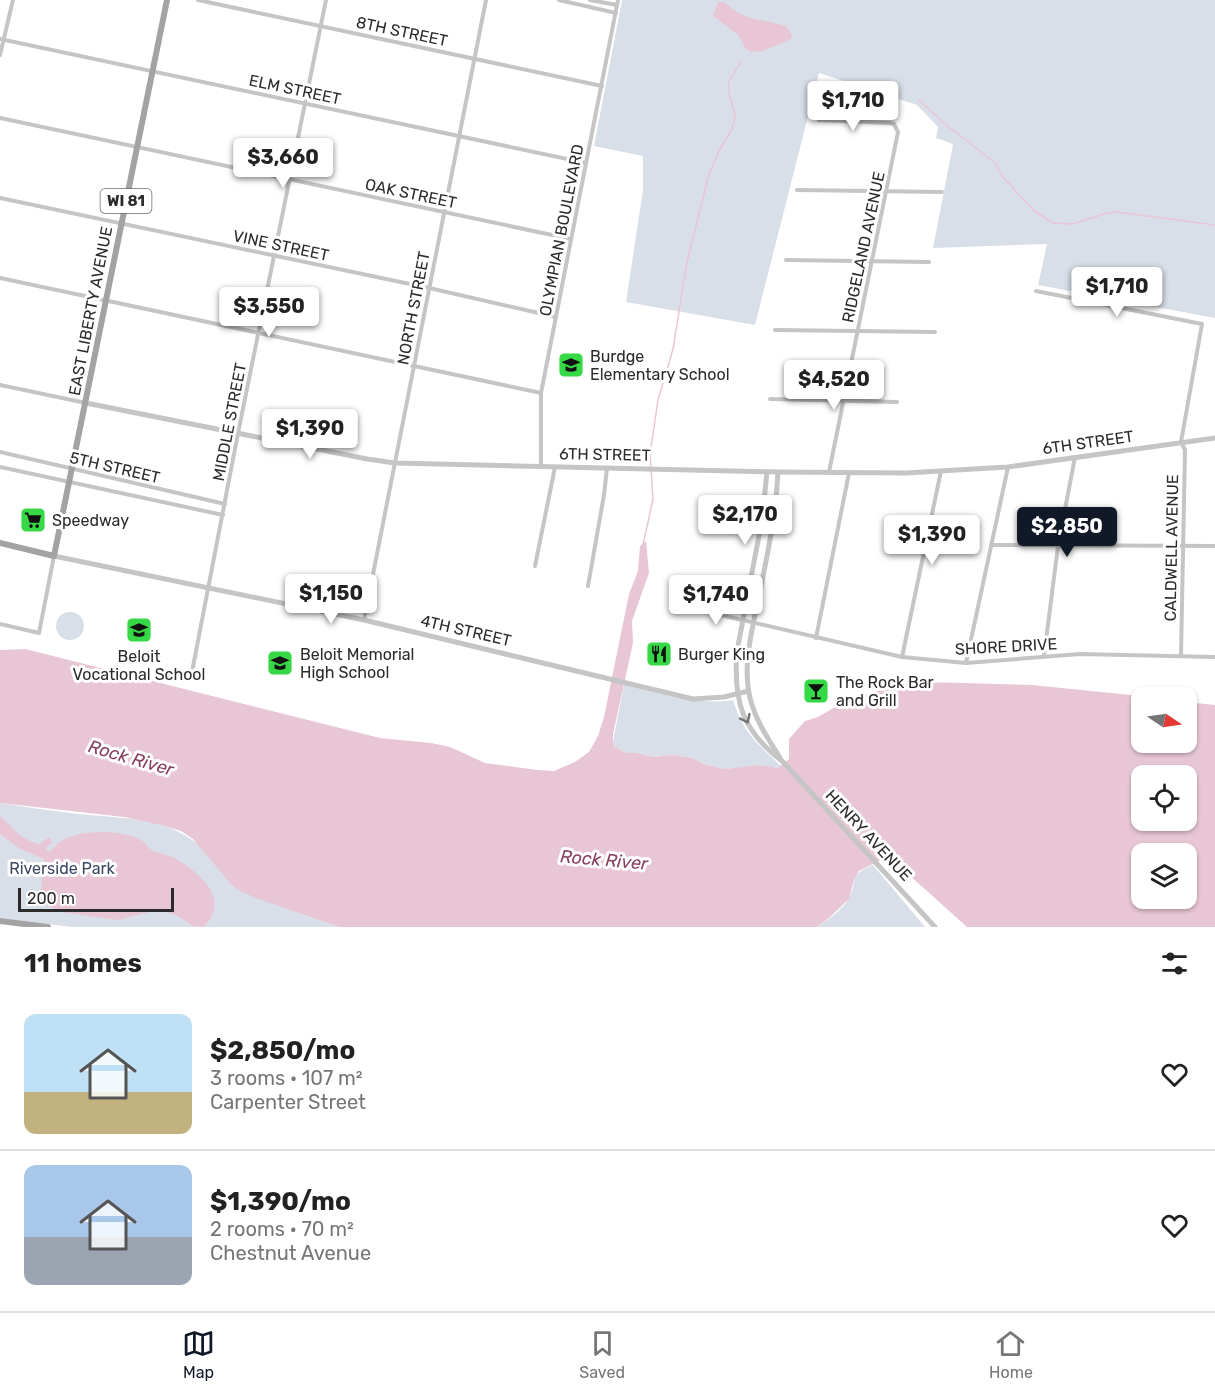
<!DOCTYPE html>
<html lang="en">
<head>
<meta charset="utf-8">
<style>
	body { margin:0; font-family:Rubik,sans-serif; background:#f6f6f6; color:#222; height:100vh; display:flex; flex-direction:column; font-size:22px; white-space:nowrap }
	* { box-sizing:border-box; margin:0 }
	p { font-size:20px; color:#767676 }
	.icon { flex:none; width:33px; height:33px; fill:none; stroke:currentColor; stroke-width:2; stroke-linecap:round; stroke-linejoin:round }
	.map { position:relative; height:927px; overflow:hidden }
	.drawer { display:flex; flex-direction:column; background:#fff; flex:1 }
	.drawer>* { flex:none }
	.needle { width:39px; rotate:103deg }
	.tools { position:absolute; left:1131px; top:687px; display:grid; gap:12px }
	.tools a { display:grid; place-items:center; width:66px; height:66px; border-radius:12px; background:#fff; box-shadow:0 2px 4px #0004; font-size:30px }
	.scale { position:absolute; left:18px; bottom:15px; width:156px; box-sizing:border-box; padding-left:6px; border:3px solid #2b2b2b; border-top:0; font-size:16px; line-height:21px; white-space:nowrap; color:#2b2b2b; -webkit-text-stroke:4px #fff; paint-order:stroke }
	.price { position:absolute; translate:-50% -51px; padding:0 14px; border-radius:6px; background:#fff; color:#222; font-size:20px; line-height:39px; filter:drop-shadow(0 2px 3px #0008) }
	.price::after { content:''; position:absolute; left:50%; top:36px; width:18px; height:14px; margin-left:-9px; background:inherit; clip-path:polygon(0 0,100% 0,50% 100%) }
	.price.on { background:#111827; color:#fff }
	ul { padding:0; list-style:none }
	li { display:flex; align-items:center; gap:18px; height:150px; padding:0 24px }
	li+li { border-top:2px solid #e0e0e0 }
	li span { display:grid; place-items:center; flex:none; width:168px; height:120px; border-radius:12px; color:#555 }
	li>.icon { margin-inline-start:auto }
	span .icon { width:72px; height:72px; fill:#fffc; stroke-width:1 }
	li b { font-size:26px }
	h2 { display:flex; justify-content:space-between; align-items:center; height:72px; padding:0 24px; font-size:26px }
	.dock { display:flex; justify-content:space-around; align-items:center; height:84px; border-top:2px solid #e0e0e0; background:#fff; font-size:16px; color:#767676 }
	.dock a { display:grid; justify-items:center; gap:3px }
	.dock .on { color:#111827 }
	.map>svg:first-child { display:block }
</style>
</head>
<body>
<div class="map">
<svg width="1215" height="927" viewBox="0 0 1215 927">
	<rect width="100%" height="100%" fill="#fff"/>
	<g fill="#d9dfe8">
		<path d="M622 0H1215V318L1038 285 1047 244 933 248 953 144 936 138 938 127 917 105 819 73 755 325 626 302 643 190V156L594 146Z"/>
		<circle cx="70" cy="626" r="14"/>
		<path d="M624 685C660 693 696 706 733 700 743 733 757 743 781 766L778 768 759 766 725 769 704 764 693 758 672 755 654 757 637 753H626L613 746V742Z"/>
		<path d="M0 803C26 807 52 811 79 814 124 819 171 816 205 851L299 913 339 927H72L0 918Z"/>
		<path d="M873 865 925 927H817C827 920 843 910 849 898 859 879 847 876 873 865Z"/>
	</g>
	<g fill="#e8c6d5" fill-rule="evenodd">
		<path d="M718 2H724C745 22 760 18 786 26L792 35 791 39 763 51 751 52 746 49 738 35 713 16Z"/>
		<path d="M646 541 649 573 632 621 633 643 613 734V746L626 753H637L654 757 672 755 693 758 704 764 725 769 759 765 778 768 789 759V739L805 721 818 717 842 703 883 689 910 683 924 682 1032 685 1151 697 1142 698V742H1186L1187 702 1215 705V927H967L897 864 881 860 859 871 854 880 849 899 829 918 817 927H339L256 898 238 890 229 882 193 839 181 831 161 825 124 817 0 803V650L25 649 380 738 431 743 450 747 485 763 537 770 554 771 575 762 589 752 598 736 604 717 629 594 638 571 640 546ZM1142 776H1186V820H1142ZM1142 854H1186V898H1142Z"/>
		<path d="M0 816C15 829 20 840 40 844L48 838H50L52 842 45 848 49 852C53 848 58 843 63 840 82 829 125 829 144 842 146 844 148 847 150 849 158 854 168 854 176 859 201 874 231 899 204 927L193 926 176 915 157 910 118 920 60 912 45 904 41 891 44 859 20 849 0 834Z"/>
	</g>
	<g fill="none" stroke-linecap="round" stroke-linejoin="round">
		<g stroke="#e8c6d5" stroke-width="1.5">
			<path d="M919 100 944 123 996 164 1003 177 1034 211 1053 223 1073 224 1107 213 1117 212 1215 225"/>
			<path d="M643 545 653 499 650 454 658 400 673 349 687 262 709 174 719 151 732 129 734 121 735 115 728 89 729 82 741 61"/>
		</g>
		<g stroke="#c5c5c5" stroke-width="4">
			<path d="M198 0 602 86"/>
			<path d="M559 0 616 13"/>
			<path d="M590 0 617 5"/>
			<path d="M0 39 586 163"/>
			<path d="M0 55 13 0"/>
			<path d="M0 118 571 239"/>
			<path d="M819 120 889 123 894 124 898 132 829 472"/>
			<path d="M797 190 942 192"/>
			<path d="M0 198 429 288 556 317"/>
			<path d="M786 260 929 262"/>
			<path d="M0 278 541 393"/>
			<path d="M1036 291 1202 324 1181 442 1185 450 1181 655"/>
			<path d="M775 330 935 332"/>
			<path d="M0 385 86 403"/>
			<path d="M770 399 897 402"/>
			<path d="M0 452 225 504"/>
			<path d="M541 466V393L618 0"/>
			<path d="M0 467 223 515"/>
			<path d="M991 545 1215 546"/>
			<path d="M535 566 555 467"/>
			<path d="M588 586 604 495 607 468"/>
			<path d="M695 609 902 657 966 663 1080 654 1215 657"/>
			<path d="M364 620 486 0"/>
			<path d="M0 624 39 633 54 556"/>
			<path d="M816 638 849 473"/>
			<path d="M1044 656 1058 546 1075 457"/>
			<path d="M902 657 941 471"/>
			<path d="M966 663 1008 467"/>
			<path d="M192 672 238 433 326 0"/>
		</g>
		<g stroke="#c5c5c5" stroke-width="5">
			<path d="M86 403 367 459 395 463 778 472 906 473 1008 467 1215 438"/>
			<path d="M767 472 762 520 737 651C733 701 742 731 783 762L935 927"/>
			<path d="M778 472C776 513 768 552 760 591 753 628 740 668 752 705 758 725 770 741 780 758"/>
			<path d="M54 556 364 620 693 699 724 697 748 691"/>
		</g>
		<g stroke="#a3a3a3" stroke-width="6">
			<path d="M0 543 54 556 167 0"/>
			<path d="M0 921 48 927"/>
		</g>
	</g>
	<defs><path id="oneway-chevron" d="M-2-3.5L2.5 0L-2 3.5" fill="none" stroke-width="1.6" stroke-linecap="round" stroke-linejoin="round" transform="scale(1.5)"/></defs>
	<use stroke="#707070" href="#oneway-chevron" transform="translate(746 719) rotate(65)"/>
	<defs>
		<symbol id="school-square" viewBox="-11 -11 22 22"><rect x="-9" y="-9" width="18" height="18" rx="4" fill="#37d846" stroke="#fff"/><path d="M0-5L7-2L0 1L-7-2ZM-4 1L0 2.5L4 1V4Q0 6-4 4Z" fill="#111"/></symbol>
		<symbol id="supermarket-square" viewBox="-11 -11 22 22"><rect x="-9" y="-9" width="18" height="18" rx="4" fill="#37d846" stroke="#fff"/><path d="M-6-5.5h2.5l.6 2H6L4.5 2H-2.5L-4.4-4H-6ZM-1.5 3.2a1.3 1.3 0 1 0 .1 0ZM3 3.2a1.3 1.3 0 1 0 .1 0Z" fill="#111"/></symbol>
		<symbol id="restaurant-square" viewBox="-11 -11 22 22"><rect x="-9" y="-9" width="18" height="18" rx="4" fill="#37d846" stroke="#fff"/><path d="M-5-6h1v4h1v-4h1v4h1v-4h1v5L-1.5 .5V6h-2V.5L-5-1ZM5-6V6H3V1.5H1.5Q1.5-4 5-6Z" fill="#111"/></symbol>
		<symbol id="bar-square" viewBox="-11 -11 22 22"><rect x="-9" y="-9" width="18" height="18" rx="4" fill="#37d846" stroke="#fff"/><path d="M-6-5H6L.8 .8V4.5H3.5V6h-7V4.5H-.8V.8Z" fill="#111"/></symbol>
	</defs>
	<g fill-rule="evenodd">
		<use href="#school-square" x="556" y="350" width="30" height="30"/>
		<use href="#supermarket-square" x="18" y="505" width="30" height="30"/>
		<use href="#school-square" x="124" y="615" width="30" height="30"/>
		<use href="#restaurant-square" x="644" y="639" width="30" height="30"/>
		<use href="#school-square" x="265" y="648" width="30" height="30"/>
		<use href="#bar-square" x="801" y="676" width="30" height="30"/>
	</g>
	<g text-anchor="middle" stroke-width="6" stroke-linejoin="round" paint-order="stroke">
		<rect fill="#fff" stroke="#6b6b6b" stroke-width="1.5" x="100.5" y="189" width="51" height="24" rx="4.5"/>
		<g font-size="15" font-weight="bold" fill="#2b2b2b">
			<text x="126" y="206">WI 81</text>
		</g>
		<g font-size="16" fill="#2b2b2b" stroke="#fff">
			<text transform="translate(402 31) rotate(12)" y="6">8TH STREET</text>
			<text transform="translate(295 89) rotate(12)" y="6">ELM STREET</text>
			<text transform="translate(411 193) rotate(12)" y="6">OAK STREET</text>
			<text transform="translate(561 230) rotate(-79)" y="6">OLYMPIAN BOULEVARD</text>
			<text transform="translate(281 245) rotate(12)" y="6">VINE STREET</text>
			<text transform="translate(863 247) rotate(-78)" y="6">RIDGELAND AVENUE</text>
			<text transform="translate(413 308) rotate(-79)" y="6">NORTH STREET</text>
			<text transform="translate(90 311) rotate(-79)" y="6">EAST LIBERTY AVENUE</text>
			<text transform="translate(229 422) rotate(-79)" y="6">MIDDLE STREET</text>
			<text transform="translate(1088 442) rotate(-8)" y="6">6TH STREET</text>
			<text transform="translate(605 454) rotate(1)" y="6">6TH STREET</text>
			<text transform="translate(115 467) rotate(13)" y="6">5TH STREET</text>
			<text transform="translate(1171 548) rotate(-89)" y="6">CALDWELL AVENUE</text>
			<text transform="translate(466 630) rotate(13)" y="6">4TH STREET</text>
			<text transform="translate(1006 646) rotate(-3)" y="6">SHORE DRIVE</text>
			<text transform="translate(869 835) rotate(47)" y="6">HENRY AVENUE</text>
		</g>
		<g font-size="16" fill="#2b2b2b" stroke="#fff" text-anchor="start">
			<text x="590" y="362">Burdge<tspan x="590" dy="18">Elementary School</tspan></text>
			<text x="52" y="526">Speedway</text>
			<text x="300" y="660">Beloit Memorial<tspan x="300" dy="18">High School</tspan></text>
			<text x="678" y="660">Burger King</text>
			<text x="139" y="662" text-anchor="middle">Beloit<tspan x="139" dy="18">Vocational School</tspan></text>
			<text x="836" y="688">The Rock Bar<tspan x="836" dy="18">and Grill</tspan></text>
		</g>
		<g font-size="16" fill="#3c4863" stroke="#fff">
			<text x="62" y="874">Riverside Park</text>
		</g>
		<g font-size="18" font-style="italic" fill="#874060" stroke="#fff">
			<text transform="translate(131 758) rotate(16)" y="6">Rock River</text>
			<text transform="translate(604 860) rotate(5)" y="6">Rock River</text>
		</g>
	</g>
</svg>
<div class="tools">
<a><svg class="needle" viewBox="-14 -14 28 28"><path d="M0-13l5 13h-10z" fill="#e53935"/><path d="M0 13l5-13h-10z" fill="#767676"/></svg></a>
<a><svg class="icon" aria-label="locate" viewBox="0 0 24 24"><circle cx="12" cy="12" r="6"/><path d="M12 2v4M12 18v4M2 12h4M18 12h4"/></svg></a>
<a><svg class="icon" aria-label="layers" viewBox="0 0 24 24"><path d="M12 4l9 5-9 5-9-5zM3 14l9 5 9-5"/></svg></a>
</div>
<div class="scale">200 m</div>
<b class="price" style="left:853px;top:132px">$1,710</b>
<b class="price" style="left:283px;top:189px">$3,660</b>
<b class="price" style="left:1117px;top:318px">$1,710</b>
<b class="price" style="left:269px;top:338px">$3,550</b>
<b class="price" style="left:834px;top:411px">$4,520</b>
<b class="price" style="left:310px;top:460px">$1,390</b>
<b class="price" style="left:745px;top:546px">$2,170</b>
<b class="price on" style="left:1067px;top:558px">$2,850</b>
<b class="price" style="left:932px;top:566px">$1,390</b>
<b class="price" style="left:331px;top:625px">$1,150</b>
<b class="price" style="left:716px;top:626px">$1,740</b>
</div>
<section class="drawer">
<h2>11 homes<svg class="icon" aria-label="filters" viewBox="0 0 24 24"><path d="M4 7h16M4 17h16"/><circle cx="9" cy="7" r="2"/><circle cx="15" cy="17" r="2"/></svg></h2>
<ul>
<li><span style="background:linear-gradient(#bfe0f5 65%,#c2b280 0)"><svg class="icon" aria-label="home" viewBox="0 0 24 24"><path d="M3 11l9-7 9 7M6 9v11h12V9"/></svg></span><div><b>$2,850/mo</b><p>3 rooms · 107 m²</p><p>Carpenter Street</p></div><svg class="icon" aria-label="heart" viewBox="0 0 24 24"><path d="M12 20l-8-8c-3-5 5-10 8-4 3-6 11-1 8 4z"/></svg></li>
<li><span style="background:linear-gradient(#a9c7e8 60%,#9aa5b1 0)"><svg class="icon" aria-label="home" viewBox="0 0 24 24"><path d="M3 11l9-7 9 7M6 9v11h12V9"/></svg></span><div><b>$1,390/mo</b><p>2 rooms · 70 m²</p><p>Chestnut Avenue</p></div><svg class="icon" aria-label="heart" viewBox="0 0 24 24"><path d="M12 20l-8-8c-3-5 5-10 8-4 3-6 11-1 8 4z"/></svg></li>
</ul>
</section>
<nav class="dock">
<a class="on"><svg class="icon" aria-label="map" viewBox="0 0 24 24"><path d="M3 6l6-2 6 2 6-2v14l-6 2-6-2-6 2zM9 4v14M15 6v14"/></svg>Map</a>
<a><svg class="icon" aria-label="saved" viewBox="0 0 24 24"><path d="M7 4h10v16l-5-4-5 4z"/></svg>Saved</a>
<a><svg class="icon" aria-label="home" viewBox="0 0 24 24"><path d="M3 11l9-7 9 7M6 9v11h12V9"/></svg>Home</a>
</nav>
</body>
</html>
